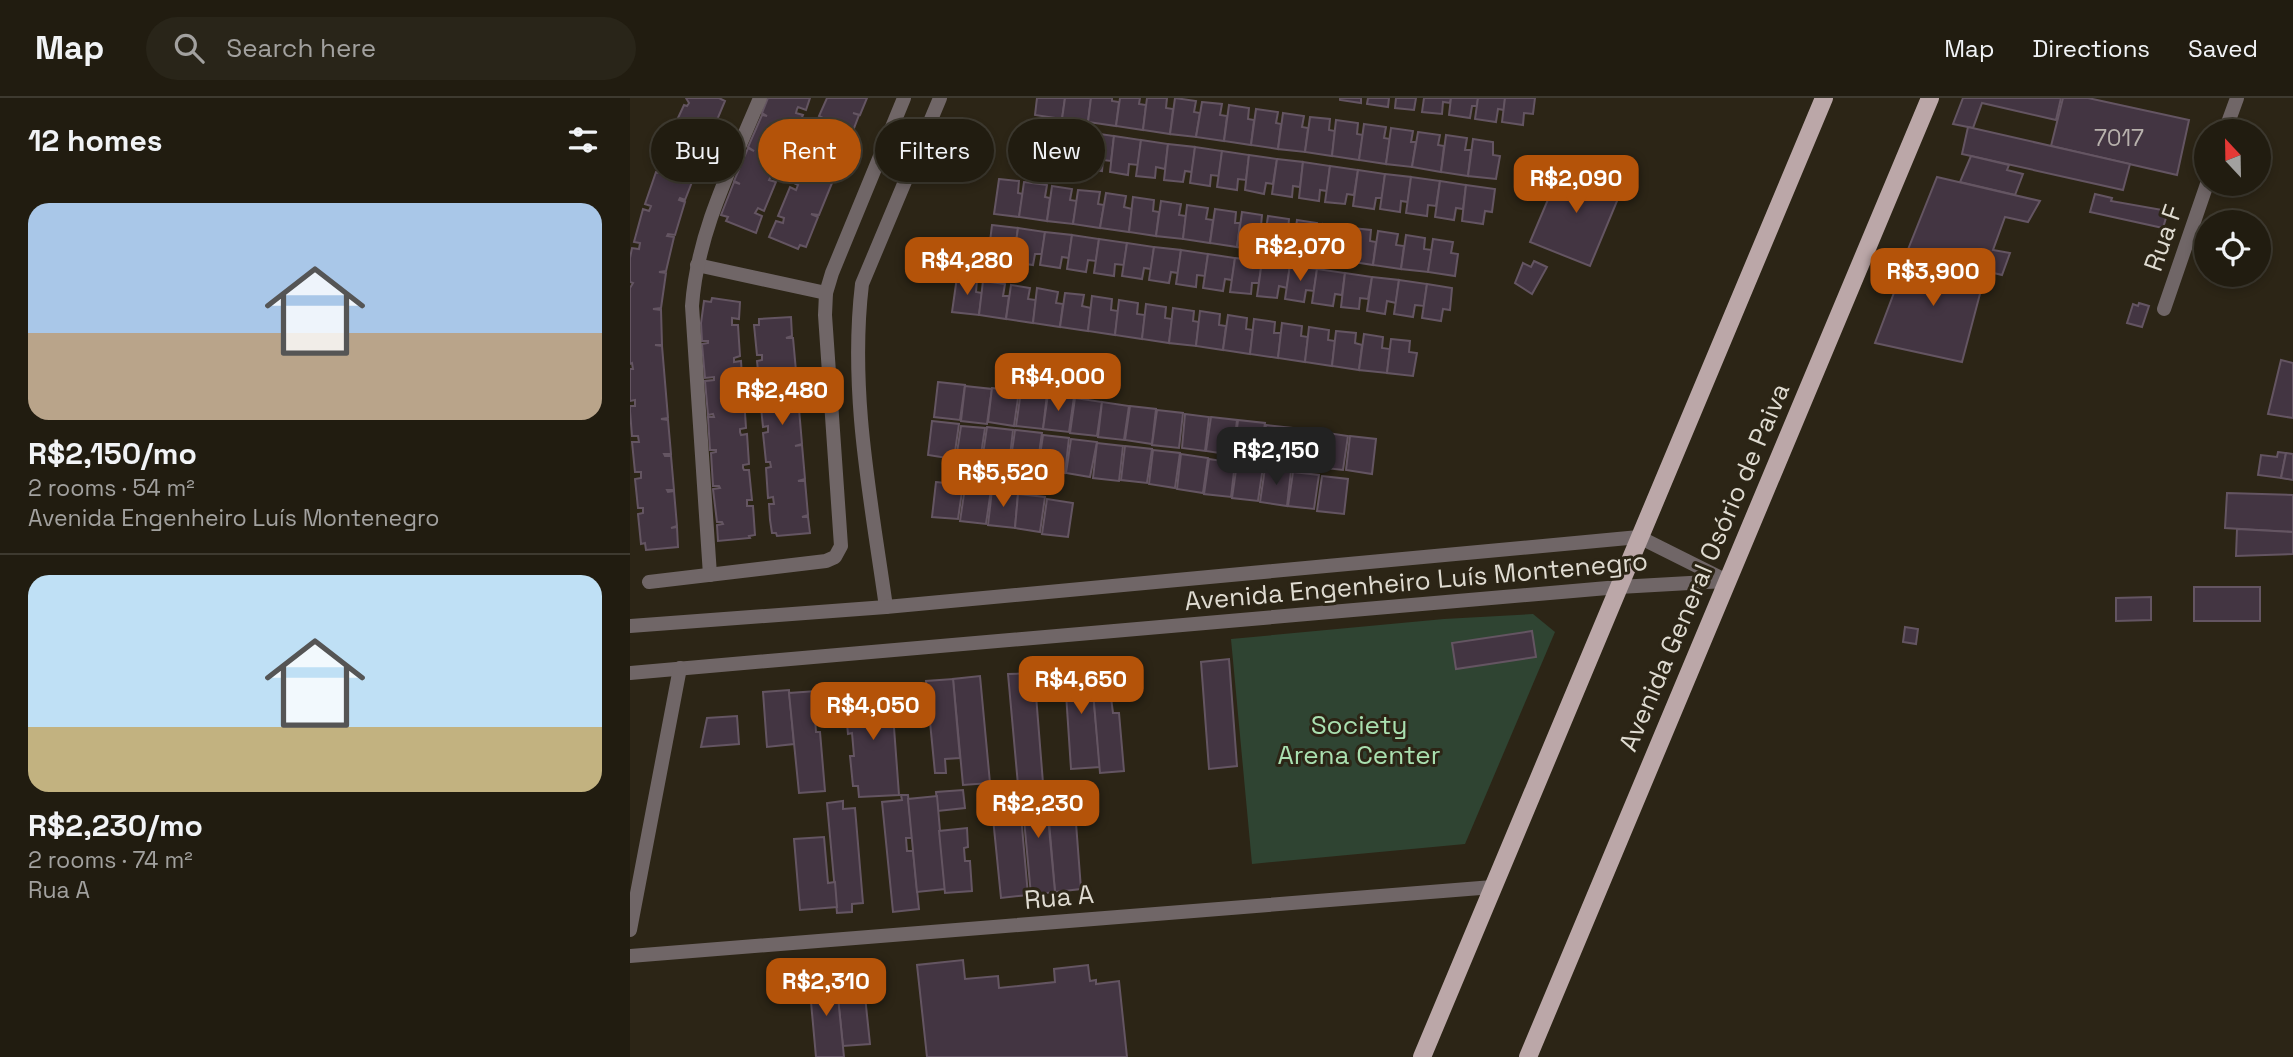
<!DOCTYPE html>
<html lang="en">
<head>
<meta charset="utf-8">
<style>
	body { margin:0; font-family:"Space Grotesk",sans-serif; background:#292519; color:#f1f3f6; height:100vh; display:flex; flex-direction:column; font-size:26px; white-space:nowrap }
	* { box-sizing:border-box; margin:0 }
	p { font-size:23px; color:#a2a19f }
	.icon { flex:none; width:38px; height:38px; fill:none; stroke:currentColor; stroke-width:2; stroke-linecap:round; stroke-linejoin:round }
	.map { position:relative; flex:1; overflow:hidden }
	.panel { display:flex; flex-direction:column; background:#211c10; width:630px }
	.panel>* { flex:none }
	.hud { position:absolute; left:21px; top:21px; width:665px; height:63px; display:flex; gap:14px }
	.needle { width:46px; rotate:338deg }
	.buttons { position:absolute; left:1564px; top:21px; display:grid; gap:14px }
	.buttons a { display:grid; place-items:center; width:77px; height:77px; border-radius:50%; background:#211c10; box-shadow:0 4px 10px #0003,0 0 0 2px #3e3a30; font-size:35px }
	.price { position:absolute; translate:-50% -60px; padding:0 16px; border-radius:14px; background:#b45309; color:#fff; font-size:23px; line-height:46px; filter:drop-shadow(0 2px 4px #0008) }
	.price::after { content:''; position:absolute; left:50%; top:42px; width:21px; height:16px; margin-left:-10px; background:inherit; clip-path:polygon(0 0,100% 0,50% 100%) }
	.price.selected { background:#222; color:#fff }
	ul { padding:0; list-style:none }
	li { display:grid; align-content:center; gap:14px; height:371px; padding:0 28px }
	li+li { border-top:2px solid #3e3a30 }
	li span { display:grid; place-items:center; height:217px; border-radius:21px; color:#555 }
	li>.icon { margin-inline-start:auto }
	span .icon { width:126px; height:126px; fill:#fffc; stroke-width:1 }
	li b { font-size:30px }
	h2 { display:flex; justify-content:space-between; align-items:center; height:84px; padding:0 28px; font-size:30px }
	.pill { padding:0 24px; border-radius:32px; background:#211c10; box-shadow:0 4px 10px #0003,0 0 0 2px #3e3a30; font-size:24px; line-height:63px }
	.pill.selected { background:#b45309; color:#fff }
	header { display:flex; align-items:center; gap:42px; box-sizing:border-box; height:98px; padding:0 35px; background:#211c10; border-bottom:2px solid #3e3a30 }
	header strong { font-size:33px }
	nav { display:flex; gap:38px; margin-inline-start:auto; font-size:24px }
	.search { width:490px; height:63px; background:#292519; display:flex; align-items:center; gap:18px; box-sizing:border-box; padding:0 24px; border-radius:38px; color:#a2a19f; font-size:26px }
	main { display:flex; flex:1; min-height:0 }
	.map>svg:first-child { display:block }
</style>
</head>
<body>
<header>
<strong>Map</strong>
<div class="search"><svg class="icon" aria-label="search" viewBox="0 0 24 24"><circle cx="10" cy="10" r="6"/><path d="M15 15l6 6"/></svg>Search here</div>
<nav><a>Map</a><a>Directions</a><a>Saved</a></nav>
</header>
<main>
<section class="panel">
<h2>12 homes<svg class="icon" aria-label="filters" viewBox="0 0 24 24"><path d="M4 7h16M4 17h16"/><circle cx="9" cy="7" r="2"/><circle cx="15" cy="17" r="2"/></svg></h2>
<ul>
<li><span style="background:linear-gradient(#a9c7e8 60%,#b9a48a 0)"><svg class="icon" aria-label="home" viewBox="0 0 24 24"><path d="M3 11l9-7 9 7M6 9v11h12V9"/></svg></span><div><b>R$2,150/mo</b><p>2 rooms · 54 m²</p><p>Avenida Engenheiro Luís Montenegro</p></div></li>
<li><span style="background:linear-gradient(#bfe0f5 70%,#c2b280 0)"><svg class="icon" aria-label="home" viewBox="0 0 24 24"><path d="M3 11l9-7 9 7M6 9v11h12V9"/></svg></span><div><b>R$2,230/mo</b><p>2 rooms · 74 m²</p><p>Rua A</p></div></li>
</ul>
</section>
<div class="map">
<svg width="1663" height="959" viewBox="0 0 1663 959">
	<rect width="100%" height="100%" fill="#2c2516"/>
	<path fill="#2f4432" d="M903 516 925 534 835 746 622 766 601 541 814 521Z"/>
	<g fill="#433542" stroke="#645562" stroke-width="2">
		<path d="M56 0H89L95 3 82 34 76 31 75 33 81 35 55 102 50 100 49 102 55 104 45 137 38 136 37 138 44 139 36 173 29 174 36 175 31 210 23 211 31 212 32 247H25L32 248 38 320 31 321 38 322 41 356H34L35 358H41L44 392H37L38 394 44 393 47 428 41 430 47 429 48 449 16 452 15 445 11 446 8 416 13 415V410H8L5 381 11 380V374H5L2 344H9L8 338H2L0 313V308H5V302L0 303V271H3L2 265 0 266V190L3 185 0 184V160L2 150 9 151 10 145 4 144 13 111 19 113 21 108 15 106 26 74 32 76 34 71 28 69 40 40 44 42 46 37 41 35 54 7 57 8 59 5Z"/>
		<path d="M138 0H180L176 12 168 9 167 11 166 15 173 17 161 46 155 43 154 45 153 48 159 51 148 79 142 76 139 82 146 84 134 113 128 110 125 115 132 118 126 135 96 123 98 119 91 117 104 84 110 86 104 83 118 50 124 53 118 49 132 17 137 18 132 15Z"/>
		<path d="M197 0H237L230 17 223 15 229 17 216 51 209 49 216 51 203 84 196 83 202 85 189 117 181 116 188 119 176 149 170 147 168 151 139 139 146 123 153 125 154 120 148 118 160 89 166 92 168 87 162 84 174 56 180 59 182 53 176 51 187 23 193 26 195 21 189 18Z"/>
		<path d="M407 0H435L432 21 405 17Z"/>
		<path d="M435 0H461L458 24 432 21Z"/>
		<path d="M461 0H482V3L489 4 486 28 458 24Z"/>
		<path d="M490 0H510L509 6 516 7 513 32 486 28Z"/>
		<path d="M517 0H537L536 10 543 11 540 36 513 32Z"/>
		<path d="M545 0 566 3 564 14 570 15 566 39 540 36Z"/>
		<path d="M710 0H731V5L710 2Z"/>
		<path d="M738 0H759L758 9 737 6Z"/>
		<path d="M766 0H786L784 12 765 10Z"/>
		<path d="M794 0H821L820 5 813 4 812 16 792 14Z"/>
		<path d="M821 0H848L847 8H842L840 20 819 17Z"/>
		<path d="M848 0H875L874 12 868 11 866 24 845 21Z"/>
		<path d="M875 0H905L903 16 894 15 893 27 872 24Z"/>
		<path d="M1333 0H1431L1426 22 1352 5 1343 30 1323 26Z"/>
		<path d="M1433 0H1458L1559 22 1547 77 1421 48Z"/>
		<path d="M572 4 592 6 590 17 597 18 594 43 566 39Z"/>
		<path d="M599 7 619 10 618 21 624 22 621 47 594 43Z"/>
		<path d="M626 11 648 14 646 25 651 26 648 51 621 47Z"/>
		<path d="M653 15 674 18 672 29 678 30 675 54 648 51Z"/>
		<path d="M680 19 700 21 699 32 705 33 702 58 675 54Z"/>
		<path d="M706 22 728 25 727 36 733 37 729 62 702 58Z"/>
		<path d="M734 26 756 29 754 40 760 41 756 66 729 62Z"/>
		<path d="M403 27 430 31 427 56 420 55 418 66 398 63Z"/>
		<path d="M1338 29 1500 66 1493 92 1332 56Z"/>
		<path d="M761 30 783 33 781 44H786L782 69 756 66Z"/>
		<path d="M430 31 456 34 453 59 446 58 444 69 426 66Z"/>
		<path d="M456 34 484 38 481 63 473 62 472 73 451 70Z"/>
		<path d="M788 34 810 37 808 47 814 48 811 74 782 69Z"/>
		<path d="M816 37 837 40 835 52H841L838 78 811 74Z"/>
		<path d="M484 38 511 42 508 67 499 66 498 77 480 74Z"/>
		<path d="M843 41 863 44V57L870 58 866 81 838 78Z"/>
		<path d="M511 42 538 46 535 71 526 69 525 80 506 78Z"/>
		<path d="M538 46 565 49 562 74 555 73 553 84 534 82Z"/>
		<path d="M565 49 592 53 589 78 581 77 580 88 560 85Z"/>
		<path d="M592 53 619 57 616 82 608 81 607 92 587 89Z"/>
		<path d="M619 57 647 61 643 86 636 85 634 96 615 92Z"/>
		<path d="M1341 58 1379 67 1377 72 1393 76 1385 97 1330 84Z"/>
		<path d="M647 61 673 64 670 89 663 88 662 99 642 96Z"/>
		<path d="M673 64 700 68 697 93 690 92 689 103 669 100Z"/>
		<path d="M933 66 992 91 960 168 900 144Z"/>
		<path d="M700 68 728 72 724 97 717 96 715 106 695 104Z"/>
		<path d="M728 72 755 76 752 100H746L744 111 723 108Z"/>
		<path d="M755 76 781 79 778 104 771 103 770 114 750 111Z"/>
		<path d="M781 79 810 83 806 108 798 107 797 118 776 115Z"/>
		<path d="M1307 79 1410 103 1398 124 1375 119 1363 152 1380 155 1372 177 1277 154Z"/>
		<path d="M369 81 389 83 388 95 393 96 389 119 364 116Z"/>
		<path d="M810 83 836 87 833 111 826 110 824 122 805 119Z"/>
		<path d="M394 84 417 87 415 99 420 100 417 123 389 119Z"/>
		<path d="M836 87 865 91 862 114 855 113 853 126 832 123Z"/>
		<path d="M422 88 442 91 440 102 447 103 443 126 417 123Z"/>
		<path d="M448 92 470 94 468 106 474 107 470 130 443 126Z"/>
		<path d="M476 95 496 98 494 109 502 111 499 134 470 130Z"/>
		<path d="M1465 96 1482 100 1481 103 1538 113 1533 130 1460 114Z"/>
		<path d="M503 99 524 102 523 113 529 114 526 138 499 134Z"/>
		<path d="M531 103 551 106 549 117 556 118 553 141 526 138Z"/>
		<path d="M557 107 578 110 576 121 583 122 580 145 553 141Z"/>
		<path d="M585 111 606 114 605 125H610L607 149 580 145Z"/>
		<path d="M612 114 632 117 631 128 637 129 633 152 607 149Z"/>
		<path d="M638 118 659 121 658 132 666 133 662 156 633 152Z"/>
		<path d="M667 122 687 125 685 136 692 137 689 160 662 156Z"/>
		<path d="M693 126 714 129 713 140H720L717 163 689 160Z"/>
		<path d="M362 127 388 130 385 153 379 152 377 163 358 160Z"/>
		<path d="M388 130 415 134 412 156H405L403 167 383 164Z"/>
		<path d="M722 130 741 132 740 143 746 144 743 167 717 163Z"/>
		<path d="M748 133 768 136 766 147 774 148 771 171 743 167Z"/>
		<path d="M415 134 442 137 439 160 432 159 430 170 410 167Z"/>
		<path d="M442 137 469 141 466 163 458 162 456 174 437 171Z"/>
		<path d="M776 137 795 140 794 151 802 152 798 174 771 171Z"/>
		<path d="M469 141 497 145 494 167 485 166 484 178 464 175Z"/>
		<path d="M803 141 823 144 821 155 828 156 825 178 798 174Z"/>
		<path d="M497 145 524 149 521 171 514 170 512 181 492 178Z"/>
		<path d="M524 149 551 152 548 175 541 174 539 185 519 182Z"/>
		<path d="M551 152 578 156 575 178 567 177 566 189 546 186Z"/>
		<path d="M1279 155 1356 173 1332 264 1245 245Z"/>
		<path d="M578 156 605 160 602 182 595 181 593 193 573 190Z"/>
		<path d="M605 160 632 163 629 185H622L621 196 600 194Z"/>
		<path d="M632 163 660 167 657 190 649 188 647 200 627 198Z"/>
		<path d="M904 163 917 169 902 196 885 185 893 165 901 169Z"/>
		<path d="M660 167 687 171 684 193 676 192 674 204 655 201Z"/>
		<path d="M687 171 715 175 712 197 705 196 703 208 682 205Z"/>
		<path d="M715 175 742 179 738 201 730 200 729 211 711 209Z"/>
		<path d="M327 179 347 182 346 194 352 195 349 217 322 214Z"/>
		<path d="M742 179 769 182 766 205 757 203 755 216 737 213Z"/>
		<path d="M769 182 797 186 794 208 785 207 783 219 764 216Z"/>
		<path d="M353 183 375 186 373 198H379L376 221 349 217Z"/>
		<path d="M797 186 822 190 820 212 813 211 811 223 792 220Z"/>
		<path d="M381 187 400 190 398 201 406 202 403 225 376 221Z"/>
		<path d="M407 190 428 194 426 205 433 206 430 229 403 225Z"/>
		<path d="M435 195 454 197 452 208 461 210 458 233 430 229Z"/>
		<path d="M462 198 482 201 481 212 488 213 485 237 458 233Z"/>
		<path d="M82 200 110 204 109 221 102 220V227H108L109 243 110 258 104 260V264L111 263 113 295H107V301L114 300 116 330 110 331V334L111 337 117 336 119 366 113 367V370L114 372H119L122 402H117V408H123L125 437 119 438 120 440 88 443 87 427 93 426 92 424H87L83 391 90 390 89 388H83L81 355 86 354V352H80L78 319H84L83 316 78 317 75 283 84 282V279L75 280 72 246 78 245V243H72L71 225 74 203 81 204Z"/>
		<path d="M489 202 508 205 507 216 515 217 512 241 485 237Z"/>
		<path d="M1509 205 1519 208 1512 229 1497 225 1503 206 1508 208Z"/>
		<path d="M516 206 536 209 535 220 542 221 539 245 512 241Z"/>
		<path d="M543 210 564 213 563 223 569 224 566 248 539 245Z"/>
		<path d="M570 213 590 216 589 227 596 228 593 252 566 248Z"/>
		<path d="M598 217 617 220 616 231 623 232 620 256 593 252Z"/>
		<path d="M161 219 162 238 156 240H163L166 273 159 275 166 274 169 310 163 312 169 311 172 346 165 348 172 347 175 381 168 383H175L178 417 172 419H178L180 435 147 438 146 435H142L140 422 139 406H144L143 399 138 400 136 370 141 369 140 364H136L133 335 138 334V328L133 329 130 299 135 298 134 292 130 293 127 263 132 262V257H127L124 227H129V221Z"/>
		<path d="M624 221 645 224 644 235H651L648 260 620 256Z"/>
		<path d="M652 225 672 228 671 238 678 239 675 264 648 260Z"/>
		<path d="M679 229 699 232 698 242 705 243 702 268 675 264Z"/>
		<path d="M706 233 726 235 725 245 732 247 729 272 702 268Z"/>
		<path d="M734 236 753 239 752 250 760 251 757 275 729 272Z"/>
		<path d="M761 241 780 243 779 254 787 255 783 278 757 275Z"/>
		<path d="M1651 262 1663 265V320L1638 316Z"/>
		<path d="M308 284 335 287 330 322 304 319Z"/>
		<path d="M335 288 362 291 357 326 331 323Z"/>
		<path d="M362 290 389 293 384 328 358 324Z"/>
		<path d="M391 293 417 296 413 331 386 328Z"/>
		<path d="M418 296 444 299 439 334 413 331Z"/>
		<path d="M445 300 472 304 467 338 440 335Z"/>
		<path d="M472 304 499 308 494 342 468 339Z"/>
		<path d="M500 308 526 311 522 346 495 342Z"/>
		<path d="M527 312 553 315 549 350 522 347Z"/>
		<path d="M555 316 579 319 575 353 552 350Z"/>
		<path d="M581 319 607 322 603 357 576 353Z"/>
		<path d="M608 322 635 325 630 360 604 357Z"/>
		<path d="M302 323 329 326 324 361 298 357Z"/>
		<path d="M636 327 662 330 658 365 631 362Z"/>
		<path d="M331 328 355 330 350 363 326 361Z"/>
		<path d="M357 329 383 332 379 367 352 363Z"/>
		<path d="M664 331 690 334 686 368 660 365Z"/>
		<path d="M385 332 412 335 407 370 380 367Z"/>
		<path d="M691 334 718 338 713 372 687 369Z"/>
		<path d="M413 337 439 340 435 375 408 371Z"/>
		<path d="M720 338 746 341 742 376 716 372Z"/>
		<path d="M441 341 467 344 460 379 436 375Z"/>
		<path d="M467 345 493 348 489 383 463 380Z"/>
		<path d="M495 348 522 351 517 385 491 382Z"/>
		<path d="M523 352 550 355 545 390 519 386Z"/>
		<path d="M1648 354 1656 355 1651 380 1628 377 1631 357 1647 359Z"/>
		<path d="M1656 355 1663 356V382L1651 380Z"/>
		<path d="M551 356 578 360 573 395 547 391Z"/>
		<path d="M579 361 605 365 601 399 574 396Z"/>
		<path d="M607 365 633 369 628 403 602 400Z"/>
		<path d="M635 370 661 373 657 408 630 404Z"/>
		<path d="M663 374 689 377 684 411 658 408Z"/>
		<path d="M692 378 718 381 714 416 687 413Z"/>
		<path d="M306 384 333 387 328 421 302 419Z"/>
		<path d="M335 389 361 392 356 426 330 423Z"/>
		<path d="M362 392 388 396 385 430 358 427Z"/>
		<path d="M1597 395 1663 397V434L1595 430Z"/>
		<path d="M388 396 415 399 410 434 385 430Z"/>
		<path d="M417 401 443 405 438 439 412 436Z"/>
		<path d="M1607 431 1663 434V456L1606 458Z"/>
		<rect x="1564" y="489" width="66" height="34"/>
		<path d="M1521 499V522L1486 523V500Z"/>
		<path d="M1275 529 1288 531 1286 546 1273 544Z"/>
		<path d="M902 533 906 559 826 571 822 545Z"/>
		<path d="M599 561 607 668 579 671 571 564Z"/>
		<path d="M460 563 470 669 441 671 434 565Z"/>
		<path d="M407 575 409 597H406L413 685 388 687 378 576Z"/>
		<path d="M350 578 360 685 333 687 323 581Z"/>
		<path d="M323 581 330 660 315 661 316 675H305L296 583Z"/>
		<path d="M261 589 269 697 229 699 228 688H223L220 658H224L222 635 218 636 215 606H219V593Z"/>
		<path d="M159 592 164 646 137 649 133 594Z"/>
		<path d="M480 592 483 615H489L494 673 470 675 463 593Z"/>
		<path d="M187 593 189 620H185L186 634H190L195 693 169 695 159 595Z"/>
		<path d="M107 618 109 646 71 649 77 620Z"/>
		<path d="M428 683H442L445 716H440L441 725H446L451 791 425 794 417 700 429 699Z"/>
		<path d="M384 687 385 696 389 695 398 797 371 800 360 690Z"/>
		<path d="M415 687 425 794 401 797 391 689Z"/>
		<path d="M333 692 335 710 308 713 306 694Z"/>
		<path d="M271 697H278L282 740H276L277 753H283L289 811 263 814 252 704 272 702Z"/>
		<path d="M307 698 315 791 287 794 278 701Z"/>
		<path d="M213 703V711L225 710 233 805 222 806V814L207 815 197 705Z"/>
		<path d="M337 730 338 749 334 750 335 763H340L342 793 315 795 309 733Z"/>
		<path d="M194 739 198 785 205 784 207 809 170 812 164 741Z"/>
		<path d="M333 862 335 881 368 878 369 890 425 884 424 871 458 867 460 883 466 882V886L489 883 497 959H297L287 867Z"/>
		<path d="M232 869 240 946 213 948 205 872Z"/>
		<path d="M206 879 214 959H186L179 882Z"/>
	</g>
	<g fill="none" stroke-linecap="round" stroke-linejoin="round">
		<g stroke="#706667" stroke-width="14">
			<path d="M67 167 196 195"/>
			<path d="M80 477 62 208C67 135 102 67 130 0"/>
			<path d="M19 484 196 463 205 459 211 448 195 217 196 195 202 175 274 0"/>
		</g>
		<g stroke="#706667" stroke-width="14">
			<path d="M1595 33 1607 0"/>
			<path d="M1534 211 1577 86"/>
			<path d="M256 509C241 402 219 294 232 186L310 0"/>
			<path d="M0 528 256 509 1009 439 1097 483"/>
			<path d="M0 575 989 489 1095 483"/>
			<path d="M0 832 50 570"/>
			<path d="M0 858 863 789"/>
		</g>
		<g stroke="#bba7a8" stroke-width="18">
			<path d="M792 959 1194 0"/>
			<path d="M898 959 1300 0"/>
		</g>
	</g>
	<g text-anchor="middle" stroke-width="6" stroke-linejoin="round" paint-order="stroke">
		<g font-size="23" fill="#b8b2ad">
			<text x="1489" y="48">7017</text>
		</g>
		<g font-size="26" fill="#dfdbd1" stroke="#2c2516">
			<text transform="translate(1533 140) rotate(-71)" y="9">Rua F</text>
			<text transform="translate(1074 469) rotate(-67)" y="9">Avenida General Osório de Paiva</text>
			<text transform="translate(786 483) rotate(-5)" y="9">Avenida Engenheiro Luís Montenegro</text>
			<text transform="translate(429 799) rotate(-5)" y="9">Rua A</text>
		</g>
		<g font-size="26" fill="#aae0b0" stroke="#2c2516">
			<text x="729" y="636">Society<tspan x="729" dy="30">Arena Center</tspan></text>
		</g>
	</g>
</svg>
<div class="buttons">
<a><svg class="needle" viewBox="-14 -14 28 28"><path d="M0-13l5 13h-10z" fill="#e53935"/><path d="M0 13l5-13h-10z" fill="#a2a19f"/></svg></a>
<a><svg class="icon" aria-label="locate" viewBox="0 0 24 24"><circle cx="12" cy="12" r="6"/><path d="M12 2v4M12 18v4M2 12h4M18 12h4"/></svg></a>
</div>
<b class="price" style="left:946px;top:117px">R$2,090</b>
<b class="price" style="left:670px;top:185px">R$2,070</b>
<b class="price" style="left:337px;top:199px">R$4,280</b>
<b class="price" style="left:1303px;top:210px">R$3,900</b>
<b class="price" style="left:428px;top:315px">R$4,000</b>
<b class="price" style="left:152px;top:329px">R$2,480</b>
<b class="price selected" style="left:646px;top:389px">R$2,150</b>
<b class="price" style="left:373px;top:411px">R$5,520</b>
<b class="price" style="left:451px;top:618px">R$4,650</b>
<b class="price" style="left:243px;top:644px">R$4,050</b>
<b class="price" style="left:408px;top:742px">R$2,230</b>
<b class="price" style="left:196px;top:920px">R$2,310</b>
<div class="hud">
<a class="pill">Buy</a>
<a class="pill selected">Rent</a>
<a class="pill">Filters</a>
<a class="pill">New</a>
</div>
</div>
</main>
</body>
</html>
